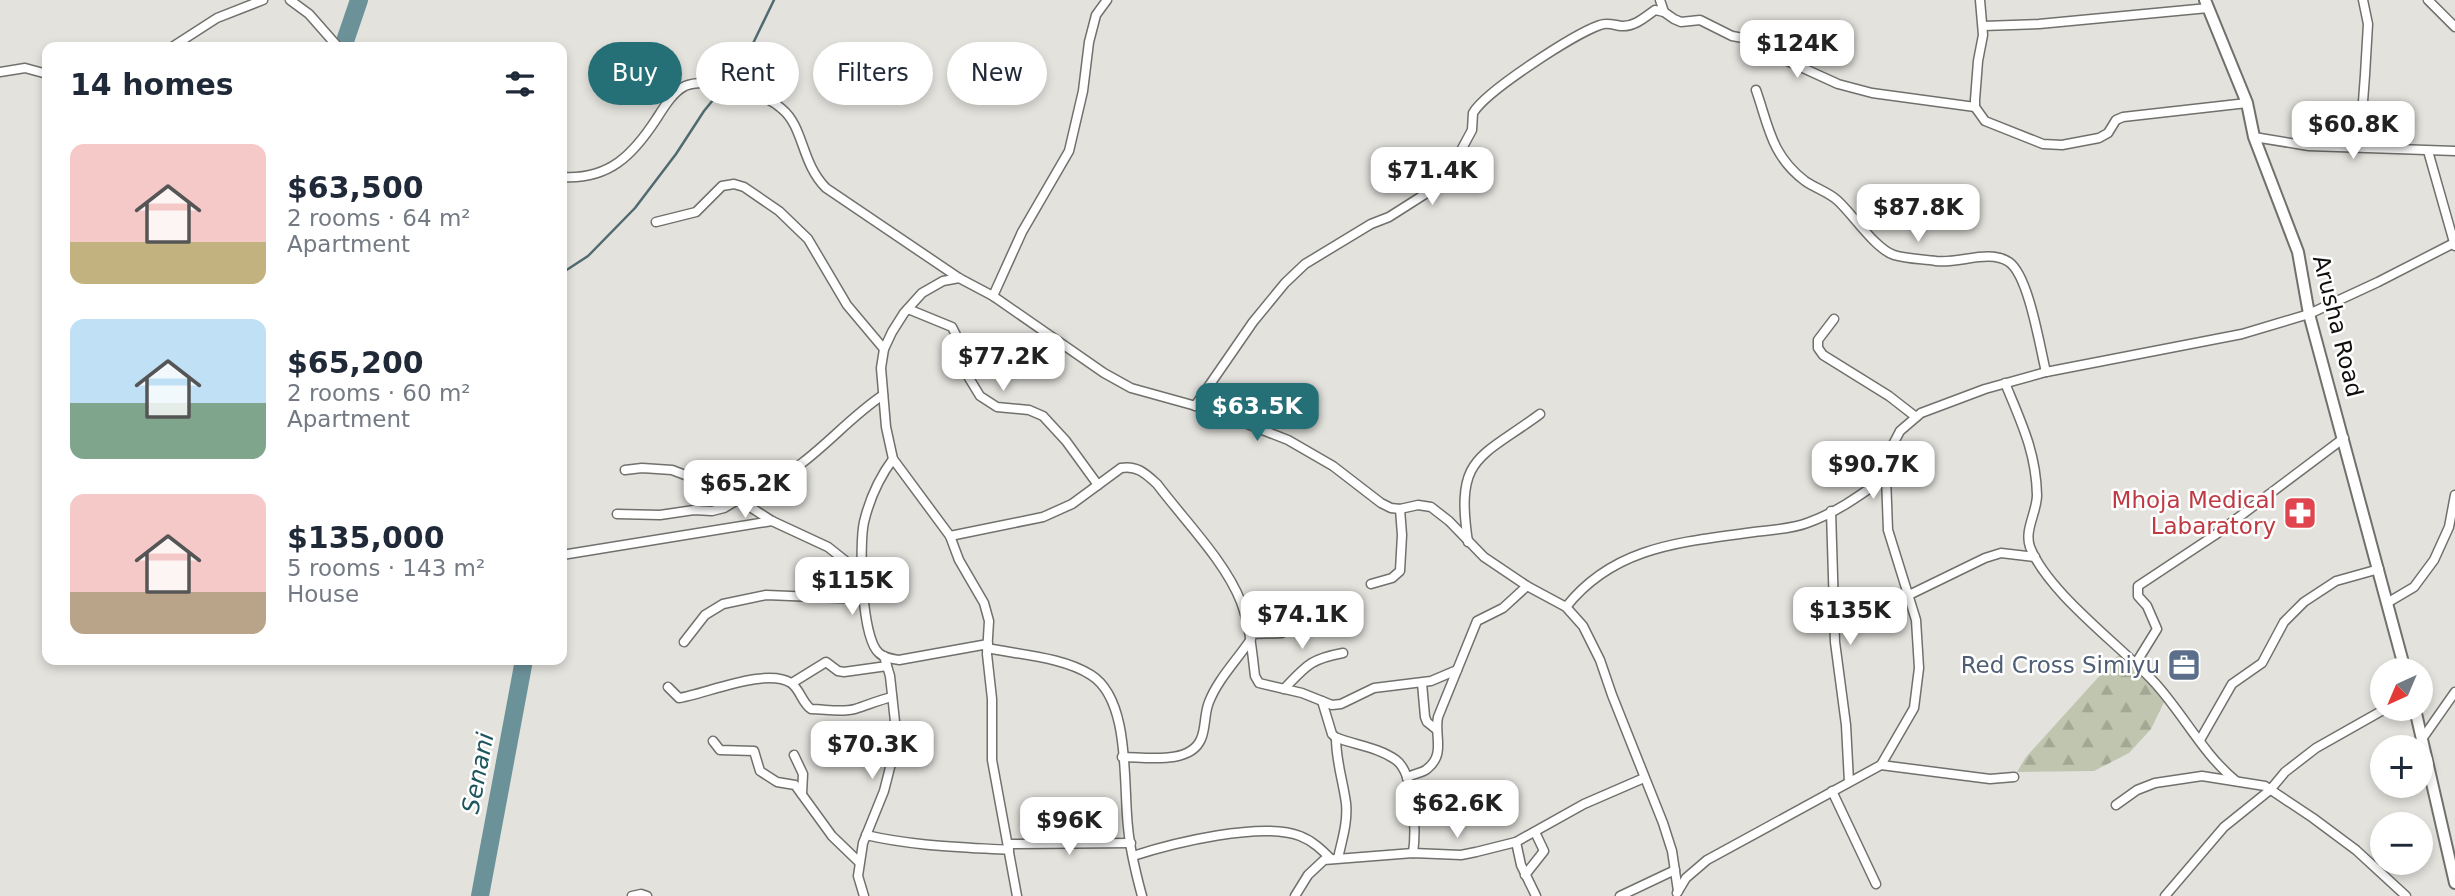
<!DOCTYPE html>
<html lang="en">
<head>
<meta charset="utf-8">
<style>
	body { margin:0; font-family:"DejaVu Sans",sans-serif; background:#f2f2f3; color:#1f2937; height:100vh; display:flex; flex-direction:column; font-size:26px; white-space:nowrap }
	* { box-sizing:border-box; margin:0 }
	p { font-size:23px; color:#747a83 }
	.icon { flex:none; width:38px; height:38px; fill:none; stroke:currentColor; stroke-width:2; stroke-linecap:round; stroke-linejoin:round }
	.map { position:relative; flex:1; overflow:hidden }
	.panel { position:absolute; left:42px; top:42px; width:525px; height:623px; display:flex; flex-direction:column; background:#fff; border-radius:14px; box-shadow:0 4px 10px #0003 }
	.panel>* { flex:none }
	.guide { position:absolute; left:588px; top:42px; width:665px; height:63px; display:flex; gap:14px }
	.needle { width:46px; rotate:224deg }
	.fabs { position:absolute; left:2370px; top:658px; display:grid; gap:14px }
	.fabs a { display:grid; place-items:center; width:63px; height:63px; border-radius:50%; background:#fff; box-shadow:0 4px 10px #0003; font-size:35px }
	.price { position:absolute; translate:-50% -60px; padding:0 16px; border-radius:14px; background:#fff; color:#222; font-size:23px; line-height:46px; filter:drop-shadow(0 2px 4px #0008) }
	.price::after { content:''; position:absolute; left:50%; top:42px; width:21px; height:16px; margin-left:-10px; background:inherit; clip-path:polygon(0 0,100% 0,50% 100%) }
	.price.active { background:#256f77; color:#fff }
	ul { padding:0; list-style:none }
	li { display:flex; align-items:center; gap:21px; height:175px; padding:0 28px }
	li span { display:grid; place-items:center; flex:none; width:196px; height:140px; border-radius:14px; color:#555 }
	li>.icon { margin-inline-start:auto }
	span .icon { width:84px; height:84px; fill:#fffc; stroke-width:1 }
	li b { font-size:30px }
	h2 { display:flex; justify-content:space-between; align-items:center; height:84px; padding:0 28px; font-size:30px }
	.pill { padding:0 24px; border-radius:32px; background:#fff; box-shadow:0 4px 10px #0003; font-size:24px; line-height:63px }
	.pill.active { background:#256f77; color:#fff }
	.map>svg:first-child { display:block }
</style>
</head>
<body>
<div class="map">
<svg width="2455" height="896" viewBox="0 0 2455 896">
	<defs>
		<pattern id="forest-firs" width="22" height="20" patternUnits="userSpaceOnUse" patternTransform="scale(1.75)"><rect width="22" height="20" fill="#bfc5af"/><path d="M5 1l3.5 6h-7zM16 11l3.5 6h-7z" fill="#a3a895"/></pattern>
	</defs>
	<rect width="100%" height="100%" fill="#e3e2dd"/>
	<path fill="url(#forest-firs)" d="M2122 651 2164 702 2151 729 2129 753 2094 771 2017 772 2026 757Z"/>
	<g fill="none" stroke-linecap="round" stroke-linejoin="round">
		<path stroke="#506b6f" stroke-width="2.5" d="M562 273 588 256 635 208 676 154 704 111 744 62 774 0"/>
		<g stroke="#6c9299" stroke-width="18">
			<path d="M343 47 359 0"/>
			<path d="M480 896 524 660"/>
		</g>
		<defs>
			<g id="minor">
				<path d="M290 0 309 14 338 47"/>
				<path d="M1660 0 1664 12 1674 19 1681 22 1700 20 1732 36 1754 40 1772 54 1838 84 1872 93 1975 107"/>
				<path d="M1980 0 1983 35 1978 61 1975 100V107L1985 121 2043 144 2062 145 2099 138 2108 133 2116 120 2123 117 2247 103"/>
				<path d="M2428 0 2455 27"/>
				<path d="M1983 26 2039 24 2208 8"/>
				<path d="M172 47 217 18 263 0"/>
				<path d="M0 72 25 68 47 74"/>
				<path d="M1756 90C1769 127 1771 155 1805 181 1815 188 1828 192 1837 200 1852 213 1875 249 1894 255 1907 259 1923 259 1936 261 1959 264 1989 249 2009 262 2029 276 2040 348 2046 372"/>
				<path d="M2254 137 2309 146 2455 151"/>
				<path d="M2355 147 2362 115 2365 75 2368 24 2363 0"/>
				<path d="M2428 151 2455 246"/>
				<path d="M562 177C609 180 633 155 657 118 664 107 673 92 685 86 699 80 719 84 733 88 750 92 769 97 782 109 804 127 801 163 826 188L959 278 993 296 1104 373 1131 388 1214 411 1288 440 1333 466 1381 503 1391 508 1400 509 1418 505 1431 507 1449 521 1484 557 1527 586 1566 607 1583 626 1600 660 1612 695 1663 823 1672 851 1678 891"/>
				<path d="M656 222 696 212 722 186 734 184 744 187 779 211 808 239 847 305 884 349"/>
				<path d="M959 278 943 281 922 293 904 313 892 332 884 349 881 368 886 427 893 459 950 536 959 560 984 603 989 621 987 654 992 699V760L1017 896"/>
				<path d="M993 296 1022 232 1069 151 1083 91 1089 42 1096 15 1107 0"/>
				<path d="M908 309 952 327 956 335 954 345 958 360 980 396 997 407 1029 410 1043 416 1066 441 1098 485"/>
				<path d="M1834 319 1818 340V348L1823 355 1889 396 1916 417"/>
				<path d="M2005 383C2021 422 2036 452 2037 495 2037 512 2024 530 2030 547 2048 593 2120 645 2155 683 2184 715 2203 754 2236 781"/>
				<path d="M1195 406 1253 322 1285 283 1305 264 1371 224 1389 217 1444 182 1472 130 1473 113C1486 91 1574 34 1600 25 1607 22 1614 25 1621 26 1634 27 1644 18 1655 10L1664 12"/>
				<path d="M893 459C879 478 870 497 864 522 859 544 861 638 879 653 884 658 892 659 899 660L988 644"/>
				<path d="M625 470 642 468 672 470 722 489 772 521 828 547 862 574"/>
				<path d="M741 500C757 482 783 478 802 463 831 441 853 415 883 395"/>
				<path d="M1831 511 1835 642 1846 725 1849 782"/>
				<path d="M617 514 660 515 694 510 712 511 724 508 739 499"/>
				<path d="M950 536 1043 517 1072 504 1121 468C1137 465 1146 474 1157 484 1184 520 1225 561 1241 602 1250 626 1252 651 1255 676L1259 683 1302 693 1332 705 1341 704 1374 688 1431 681 1457 670"/>
				<path d="M1468 542C1455 456 1479 459 1540 414"/>
				<path d="M562 555 772 521"/>
				<path d="M1371 584 1392 578 1400 571 1402 535 1400 509"/>
				<path d="M1909 595 1985 558 2001 553 2035 557"/>
				<path d="M2387 603 2414 587 2434 560 2449 527 2455 495"/>
				<path d="M1566 607C1614 546 1682 542 1754 532 1772 530 1791 529 1807 523 1836 513 1862 494 1886 477"/>
				<path d="M1250 634 1282 633"/>
				<path d="M684 642 705 615 723 604 766 595 864 599"/>
				<path d="M987 648C1021 655 1062 657 1091 675 1131 700 1123 785 1128 827 1130 850 1136 874 1142 896"/>
				<path d="M2136 663 2157 629 2147 606 2138 596V586L2215 535 2344 438"/>
				<path d="M792 683 826 662 838 671 844 672 887 666"/>
				<path d="M1422 683 1425 717 1427 722 1437 730"/>
				<path d="M668 687 679 698C706 694 766 667 791 683 800 689 802 703 811 709 825 709 841 713 855 709 868 705 879 700 892 697"/>
				<path d="M1284 689C1306 666 1310 659 1343 653"/>
				<path d="M1322 701 1332 734 1335 737C1354 745 1378 747 1396 760 1415 774 1416 832 1413 853"/>
				<path d="M1336 738C1336 761 1343 781 1346 803 1348 822 1342 840 1338 858"/>
				<path d="M2422 739 2455 692"/>
				<path d="M2200 740 2232 684 2262 663 2284 622 2304 602 2336 581 2379 569"/>
				<path d="M713 741 720 750 754 751 760 771 777 782 795 785 832 836 859 862"/>
				<path d="M794 755 803 774 802 794"/>
				<path d="M1122 757C1146 757 1190 765 1201 739 1206 728 1204 714 1209 702 1218 679 1237 660 1251 639"/>
				<path d="M1881 765 1990 779 2014 777"/>
				<path d="M1407 778C1413 773 1421 774 1427 769 1446 754 1434 736 1438 717L1477 621 1503 608 1527 586"/>
				<path d="M1832 791 1876 884"/>
				<path d="M2116 805 2137 790 2155 783 2202 776 2265 786 2313 818 2356 850 2406 896"/>
				<path d="M866 835C913 846 961 847 1009 850"/>
				<path d="M1516 842 1521 865 1536 896"/>
				<path d="M1008 844 1131 843"/>
				<path d="M1133 856C1173 843 1262 821 1300 836 1313 841 1322 850 1331 859"/>
				<path d="M1525 875 1544 851 1535 832"/>
				<path d="M1677 893 1686 878 1707 860 1881 765 1914 708 1919 668 1916 620 1888 530 1886 477 1889 452 1900 431 1921 413 1985 389 2046 372 2242 334 2309 314 2378 282 2454 243"/>
				<path d="M632 896 641 894 647 896"/>
				<path d="M864 896 858 876 863 843 884 791 897 740 890 676 884 656"/>
				<path d="M1295 896 1308 875 1324 860 1413 853 1461 855 1476 852 1516 842 1584 804 1644 778"/>
				<path d="M1620 896 1675 870"/>
				<path d="M2165 896 2224 827 2270 790 2285 772 2316 748 2385 709"/>
			</g>
			<g id="secondary">
				<path d="M2205 0 2247 103 2254 137 2298 252 2309 314 2405 670"/>
				<path d="M2415 709 2455 883"/>
			</g>
		</defs>
		<use href="#minor" stroke="#71706c" stroke-width="11"/>
		<use href="#secondary" stroke="#71706c" stroke-width="14"/>
		<use href="#minor" stroke="#fff" stroke-width="8"/>
		<use href="#secondary" stroke="#fff" stroke-width="10"/>
	</g>
	<defs>
		<symbol id="pharmacy-square" viewBox="-11 -11 22 22"><rect x="-9" y="-9" width="18" height="18" rx="4" fill="#e0444e" stroke="#fff"/><path d="M-2-6h4v4h4v4h-4v4h-4v-4h-4v-4h4Z" fill="#fff"/></symbol>
		<symbol id="office-square" viewBox="-11 -11 22 22"><rect x="-9" y="-9" width="18" height="18" rx="4" fill="#5c6f8a" stroke="#fff"/><path d="M-6-3h4V-5.5h4V-3h4V5H-6ZM-1-4.5V-3h2v-1.5ZM-6 0V1H6V0Z" fill="#fff"/></symbol>
	</defs>
	<g fill-rule="evenodd">
		<use href="#pharmacy-square" x="2281" y="494" width="38" height="38"/>
		<use href="#office-square" x="2165" y="646" width="38" height="38"/>
	</g>
	<g text-anchor="middle" stroke-width="5" stroke-linejoin="round" paint-order="stroke">
		<g font-size="23" fill="#100f0e" stroke="#fff">
			<text transform="translate(2338 326) rotate(76)" y="8">Arusha Road</text>
		</g>
		<g font-size="23" fill="#be3a42" stroke="#fff" text-anchor="end">
			<text x="2276" y="508">Mhoja Medical<tspan x="2276" dy="26">Labaratory</tspan></text>
		</g>
		<g font-size="23" fill="#4e5e75" stroke="#fff" text-anchor="end">
			<text x="2160" y="673">Red Cross Simiyu</text>
		</g>
		<g font-size="24" font-style="italic" fill="#1d555d" stroke="#fff">
			<text transform="translate(478 773) rotate(-79)" y="8">Senani</text>
		</g>
	</g>
</svg>
<div class="fabs">
<a><svg class="needle" viewBox="-14 -14 28 28"><path d="M0-13l5 13h-10z" fill="#e53935"/><path d="M0 13l5-13h-10z" fill="#747a83"/></svg></a>
<a>+</a>
<a>−</a>
</div>
<b class="price" style="left:1797px;top:80px">$124K</b>
<b class="price" style="left:2353px;top:161px">$60.8K</b>
<b class="price" style="left:1432px;top:207px">$71.4K</b>
<b class="price" style="left:1918px;top:244px">$87.8K</b>
<b class="price" style="left:1003px;top:393px">$77.2K</b>
<b class="price active" style="left:1257px;top:443px">$63.5K</b>
<b class="price" style="left:1873px;top:501px">$90.7K</b>
<b class="price" style="left:745px;top:520px">$65.2K</b>
<b class="price" style="left:852px;top:617px">$115K</b>
<b class="price" style="left:1850px;top:647px">$135K</b>
<b class="price" style="left:1302px;top:651px">$74.1K</b>
<b class="price" style="left:872px;top:781px">$70.3K</b>
<b class="price" style="left:1457px;top:840px">$62.6K</b>
<b class="price" style="left:1069px;top:857px">$96K</b>
<div class="guide">
<a class="pill active">Buy</a>
<a class="pill">Rent</a>
<a class="pill">Filters</a>
<a class="pill">New</a>
</div>
<section class="panel">
<h2>14 homes<svg class="icon" aria-label="filters" viewBox="0 0 24 24"><path d="M4 7h16M4 17h16"/><circle cx="9" cy="7" r="2"/><circle cx="15" cy="17" r="2"/></svg></h2>
<ul>
<li><span style="background:linear-gradient(#f6c9c9 70%,#c2b280 0)"><svg class="icon" aria-label="home" viewBox="0 0 24 24"><path d="M3 11l9-7 9 7M6 9v11h12V9"/></svg></span><div><b>$63,500</b><p>2 rooms · 64 m²</p><p>Apartment</p></div></li>
<li><span style="background:linear-gradient(#bfe0f5 60%,#7fa58c 0)"><svg class="icon" aria-label="home" viewBox="0 0 24 24"><path d="M3 11l9-7 9 7M6 9v11h12V9"/></svg></span><div><b>$65,200</b><p>2 rooms · 60 m²</p><p>Apartment</p></div></li>
<li><span style="background:linear-gradient(#f6c9c9 70%,#b9a48a 0)"><svg class="icon" aria-label="home" viewBox="0 0 24 24"><path d="M3 11l9-7 9 7M6 9v11h12V9"/></svg></span><div><b>$135,000</b><p>5 rooms · 143 m²</p><p>House</p></div></li>
</ul>
</section>
</div>
</body>
</html>
